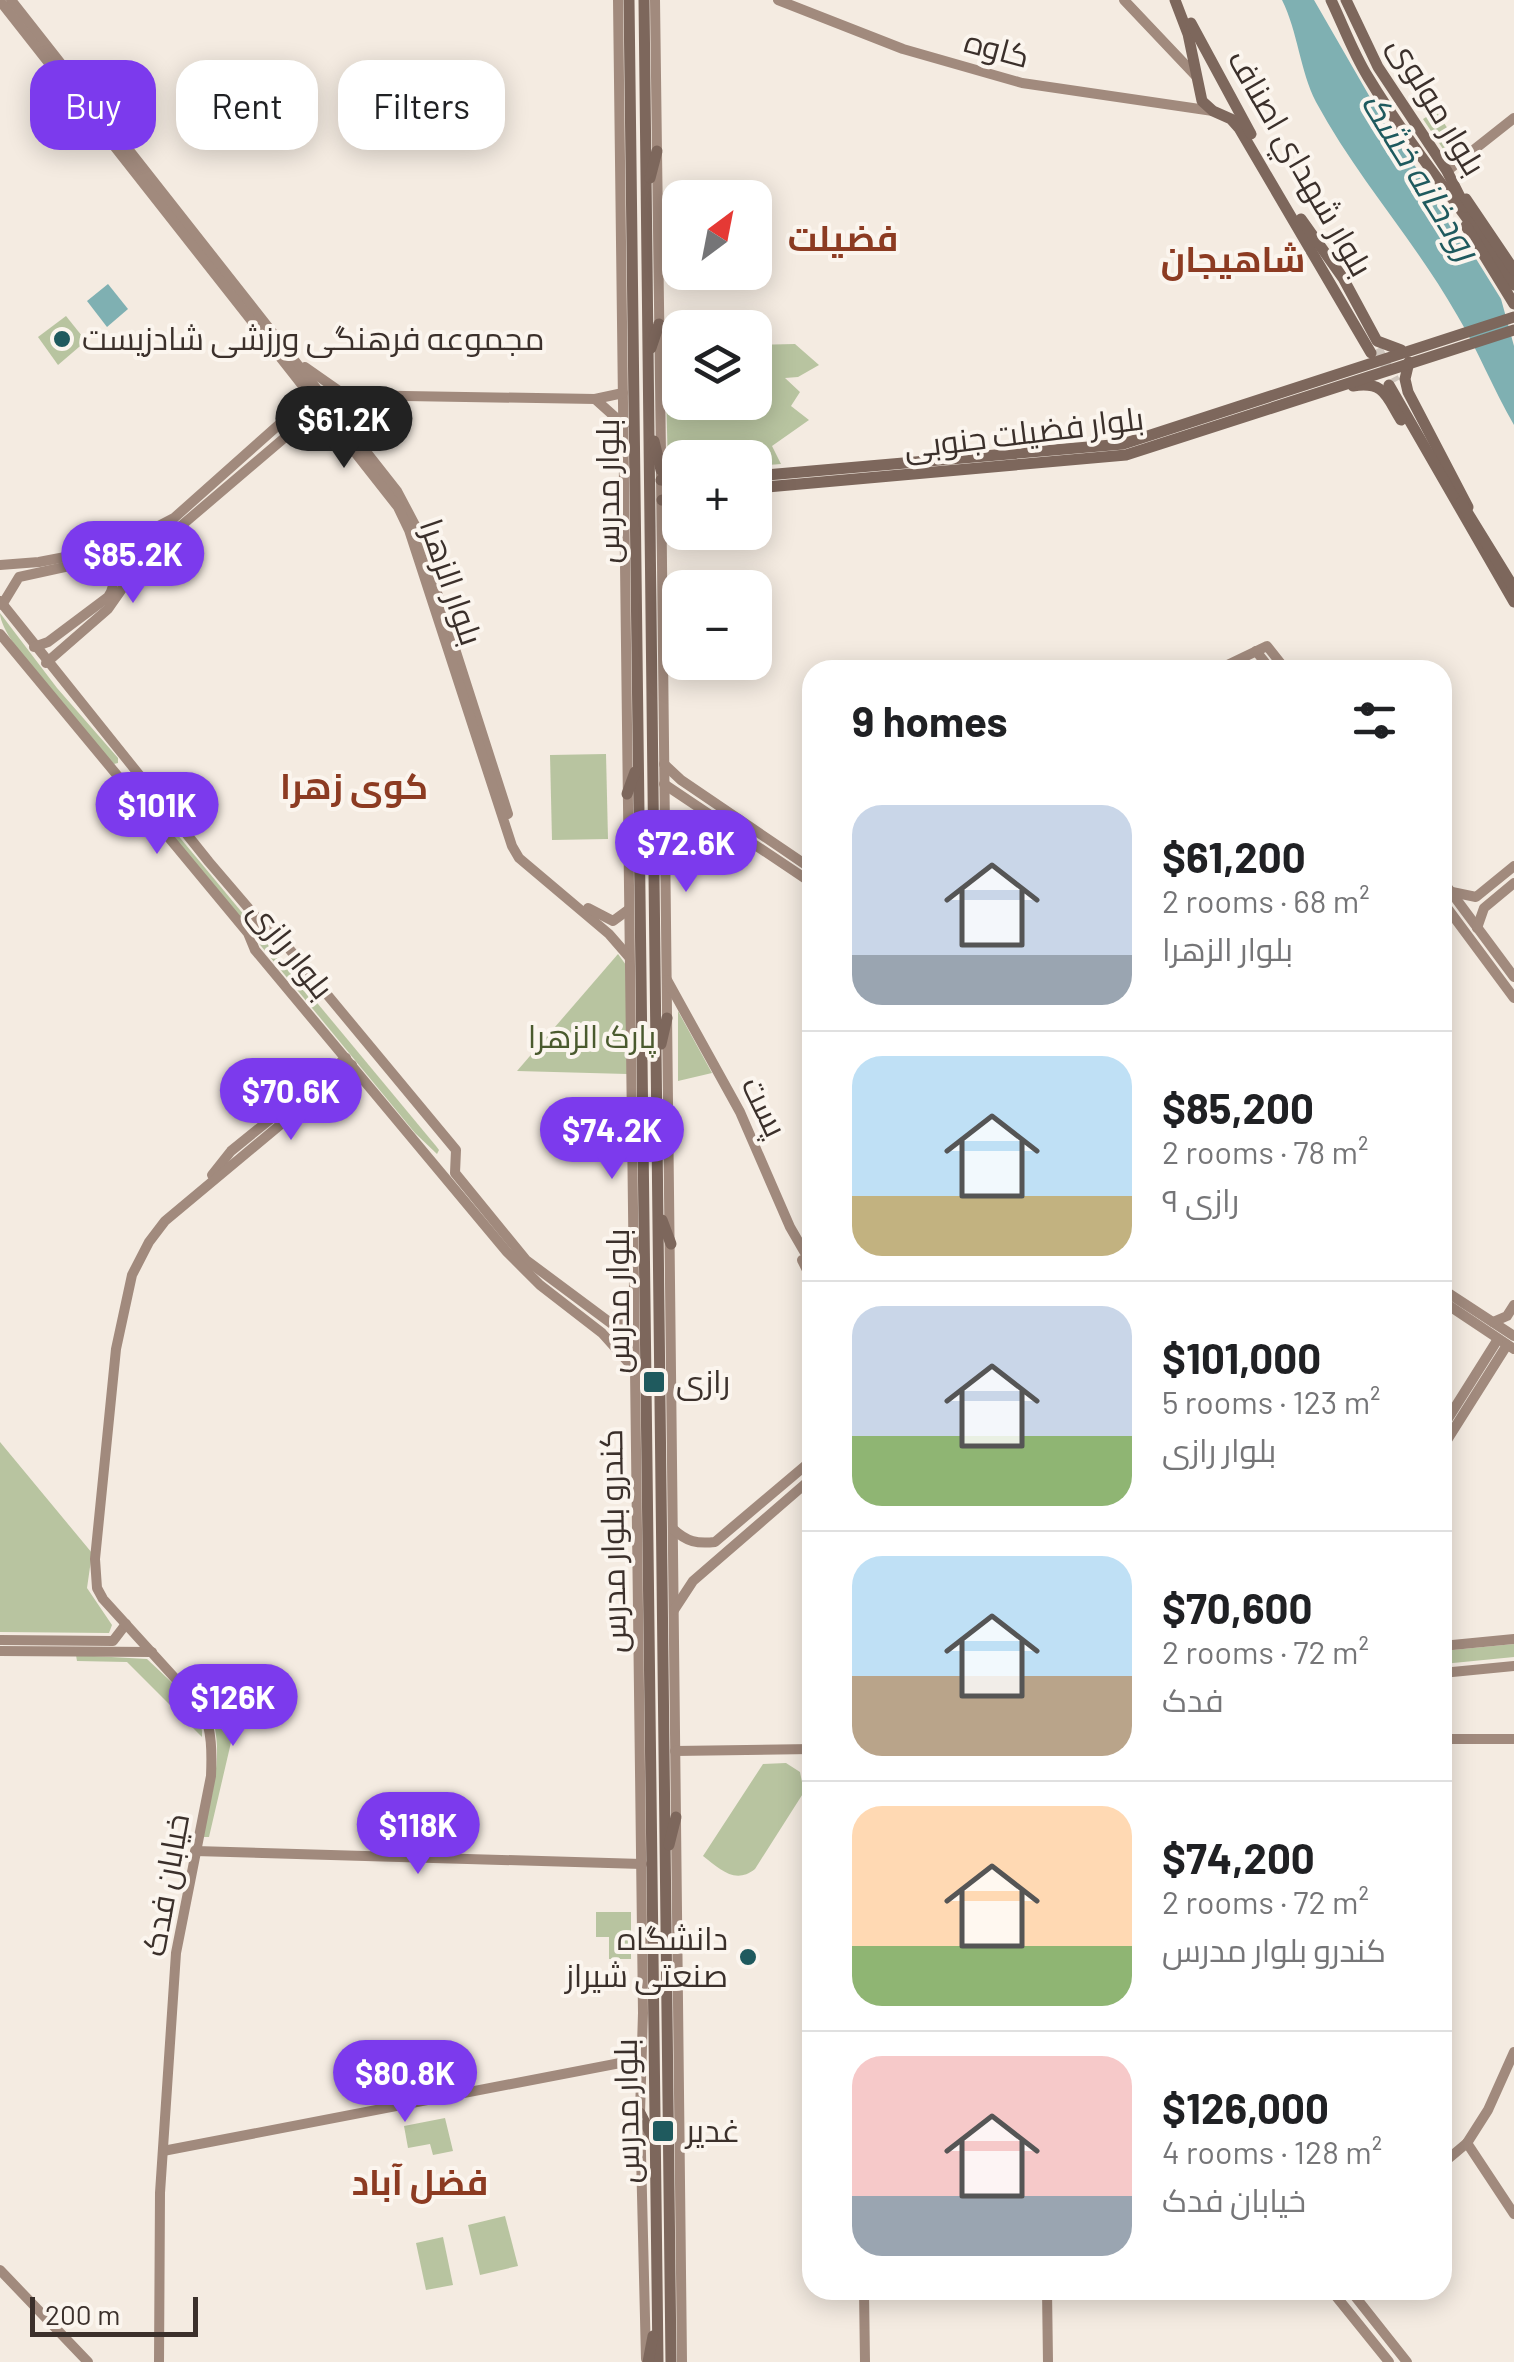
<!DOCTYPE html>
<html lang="en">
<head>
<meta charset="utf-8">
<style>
	body { margin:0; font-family:Barlow,Cairo,sans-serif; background:#f6f6f6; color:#202124; height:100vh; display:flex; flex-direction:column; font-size:38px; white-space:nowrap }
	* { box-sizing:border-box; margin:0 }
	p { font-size:32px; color:#757577 }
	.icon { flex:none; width:55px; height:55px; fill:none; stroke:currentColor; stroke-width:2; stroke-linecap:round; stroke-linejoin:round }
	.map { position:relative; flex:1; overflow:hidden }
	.details { position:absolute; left:802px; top:660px; width:650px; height:1640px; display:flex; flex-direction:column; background:#fff; border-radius:30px; box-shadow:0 5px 25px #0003 }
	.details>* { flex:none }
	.guide { position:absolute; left:30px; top:60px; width:622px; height:90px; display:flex; gap:20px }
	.needle { width:65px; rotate:32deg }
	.tools { position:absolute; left:662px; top:180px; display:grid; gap:20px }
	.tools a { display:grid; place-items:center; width:110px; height:110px; border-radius:20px; background:#fff; box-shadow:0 5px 25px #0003; font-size:50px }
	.scale { position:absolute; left:30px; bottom:25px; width:168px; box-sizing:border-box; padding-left:10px; border:5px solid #3b302b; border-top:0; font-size:28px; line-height:35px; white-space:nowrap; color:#3b302b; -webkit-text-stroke:8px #fbf5ee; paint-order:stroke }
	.price { position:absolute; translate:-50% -85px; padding:0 22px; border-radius:35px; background:#7c3aed; color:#fff; font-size:32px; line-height:65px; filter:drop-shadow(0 2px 5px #0008) }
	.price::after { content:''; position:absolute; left:50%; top:60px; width:30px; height:22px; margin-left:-15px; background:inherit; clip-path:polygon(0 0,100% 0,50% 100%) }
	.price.current { background:#222; color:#fff }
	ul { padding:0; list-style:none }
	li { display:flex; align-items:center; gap:30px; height:250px; padding:0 50px }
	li+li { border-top:2px solid #e0e0e0 }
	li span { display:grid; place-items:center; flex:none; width:280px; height:200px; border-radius:30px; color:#555 }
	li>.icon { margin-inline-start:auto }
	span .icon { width:120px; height:120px; fill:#fffc; stroke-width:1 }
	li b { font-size:42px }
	h2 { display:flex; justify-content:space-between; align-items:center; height:120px; padding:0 50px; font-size:42px }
	.pill { padding:0 35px; border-radius:30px; background:#fff; box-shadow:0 5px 25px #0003; font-size:35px; line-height:90px }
	.pill.current { background:#7c3aed; color:#fff }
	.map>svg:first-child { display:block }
</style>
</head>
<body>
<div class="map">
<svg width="1514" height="2362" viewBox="0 0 1514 2362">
	<rect width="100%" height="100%" fill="#f4ebe1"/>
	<g fill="#b8c4a0">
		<path d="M1436 111 1460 147 1447 155 1423 119Z"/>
		<path d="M66 316 86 341 58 365 38 337Z"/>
		<path d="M795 344 819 365 798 377 785 378 800 392 791 406 809 420 772 446 781 464 755 466V458H680V471L668 470 665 349H680V402H755V345Z"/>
		<path d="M0 613 57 688 118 758V763L114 764C91 737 0 642 0 613Z"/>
		<path d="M606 754 608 839 552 840 550 755Z"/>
		<path d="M128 778 132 780 436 1146 439 1150 437 1154 415 1133 125 781Z"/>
		<path d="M618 954 626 965 627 1074 517 1071Z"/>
		<path d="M678 1011 712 1073 678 1081Z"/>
		<path d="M0 1442 92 1553 87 1588 112 1625 109 1633 0 1632Z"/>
		<path d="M1514 1644V1657L1443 1664 1442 1651Z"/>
		<path d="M76 1655 147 1659C167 1679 205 1707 202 1737L127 1662 77 1661Z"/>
		<path d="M206 1702 239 1708 209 1837H202C212 1793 228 1745 206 1702Z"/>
		<path d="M786 1763 800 1772 804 1792 755 1869C735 1885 720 1869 703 1856L763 1764Z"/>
		<path d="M596 1912H631V1959H609V1937H596Z"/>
		<path d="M445 2118 453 2151 433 2155 430 2144 408 2148 404 2126Z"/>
		<path d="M505 2216 518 2266 480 2275 468 2225Z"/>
		<path d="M443 2237 453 2285 426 2290 416 2243Z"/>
	</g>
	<g fill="#7fb0b2">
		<path d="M1282 0H1314L1390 132 1437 196 1501 299 1514 346V425C1493 389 1478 350 1457 315 1415 241 1357 178 1316 102 1300 71 1298 32 1282 0Z"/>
		<path d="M108 284 128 309 107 327 87 301Z"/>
	</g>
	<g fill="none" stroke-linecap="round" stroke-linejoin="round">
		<path stroke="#cfc6bd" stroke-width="11" stroke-dasharray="11 5.5" stroke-linecap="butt" d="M1377 349 1395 382"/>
		<g stroke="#a18a7d" stroke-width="10">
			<path d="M11 0 397 491 416 527 508 814"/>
			<path d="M618 0 643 2013 640 2113 646 2359"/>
			<path d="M655 0 661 456"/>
			<path d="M778 0 903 49 1022 83 1213 111"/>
			<path d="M1124 0 1196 76"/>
			<path d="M0 1 398 507 409 530 512 846 519 858 609 934 629 957"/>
			<path d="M1447 171 1514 118"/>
			<path d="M305 367 345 395"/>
			<path d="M595 399 624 425"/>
			<path d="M661 473 682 2362"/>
			<path d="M0 565 39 562 86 553 149 531 174 518 292 413 314 401 345 395 595 399 623 393"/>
			<path d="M0 601 209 862 262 924 276 933 456 1150 455 1173 526 1260 612 1324 624 1322 632 1306"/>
			<path d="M2 605 19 577 124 554 175 531 323 405"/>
			<path d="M0 634 248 933 255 950 507 1252 540 1285 602 1333 636 1371"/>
			<path d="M34 647 48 642 108 597C119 582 110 572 99 561"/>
			<path d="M1256 651 1271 670"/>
			<path d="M46 663 108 609 129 579 176 533"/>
			<path d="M1217 670 1267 646 1286 670"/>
			<path d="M664 764 681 780 812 869"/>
			<path d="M664 784 812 883"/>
			<path d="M1442 880 1514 977"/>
			<path d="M1452 892 1476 897 1514 866"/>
			<path d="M1442 901 1514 998"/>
			<path d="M588 908 613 921 628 910"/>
			<path d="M1477 928 1484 908 1514 883"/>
			<path d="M667 980 740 1112 790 1227 812 1265"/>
			<path d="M212 1175 231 1151 346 1058"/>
			<path d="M802 1260 812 1280"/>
			<path d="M1442 1289 1514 1336"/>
			<path d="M1442 1301 1514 1349"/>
			<path d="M1493 1322 1507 1316 1514 1305"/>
			<path d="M1442 1428 1498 1339"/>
			<path d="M1442 1448 1507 1345"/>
			<path d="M673 1529C687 1542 697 1544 715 1542L812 1460"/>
			<path d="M674 1610 693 1581 812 1478"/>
			<path d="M0 1640 113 1641 126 1624"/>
			<path d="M1442 1646 1514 1639"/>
			<path d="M0 1651 152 1652"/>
			<path d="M1442 1673 1514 1666"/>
			<path d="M1442 1739H1514"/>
			<path d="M675 1751 812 1749"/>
			<path d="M195 1851 642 1864"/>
			<path d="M1467 2143 1514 2214"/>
			<path d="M163 2151 641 2059"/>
			<path d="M1442 2164 1467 2143 1488 2110 1514 2052"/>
			<path d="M0 2270 88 2362"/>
			<path d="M864 2290 865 2362"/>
			<path d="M1047 2290 1048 2362"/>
			<path d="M1331 2290 1389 2362"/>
			<path d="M1350 2290 1407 2362"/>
			<path d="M159 2362 160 2193 176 1953 211 1776C212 1752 212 1732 203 1709L103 1599 97 1588 95 1559 116 1349 132 1275 149 1242 165 1221 352 1065"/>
		</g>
		<g stroke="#7d675c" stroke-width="11">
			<path d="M629 0 658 2362"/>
			<path d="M644 0 671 2362"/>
			<path d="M1175 0 1188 34 1202 101 1213 111 1231 119 1239 128 1371 353"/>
			<path d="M1331 0C1343 25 1353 53 1368 77 1412 150 1467 214 1514 285"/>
			<path d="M1346 0 1378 67 1447 171 1465 207"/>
			<path d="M1191 23 1251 134"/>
			<path d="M650 178 657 151"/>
			<path d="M1466 199 1514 270"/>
			<path d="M1301 219 1343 278 1377 341 1401 350"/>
			<path d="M1466 226 1514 304"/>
			<path d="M651 348 659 324"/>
			<path d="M1409 362 1405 379 1408 392 1468 507"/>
			<path d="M1389 385 1514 602"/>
			<path d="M1353 386C1385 381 1386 396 1401 420"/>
			<path d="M654 441 661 470"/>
			<path d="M755 476 1123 444 1514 317"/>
			<path d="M661 480 680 482"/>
			<path d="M755 488 1126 455 1514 330"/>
			<path d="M662 500 680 496"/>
			<path d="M1461 502 1514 588"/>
			<path d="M627 794 635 772"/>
			<path d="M661 1044 667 1018"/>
			<path d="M662 1220 671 1244"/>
			<path d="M669 1845 676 1817"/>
			<path d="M640 2113 654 2140"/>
			<path d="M648 2362 653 2336"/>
		</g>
	</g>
	<g fill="#1f5a5e" stroke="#fbf5ee" stroke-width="4">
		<circle cx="62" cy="339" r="10"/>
		<rect x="642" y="1370" width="24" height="24" rx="5"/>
		<circle cx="748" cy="1957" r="10"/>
		<rect x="651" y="2119" width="24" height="24" rx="5"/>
	</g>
	<g text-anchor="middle" stroke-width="8" stroke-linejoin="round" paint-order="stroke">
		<g font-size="32" fill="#3b302b" stroke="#fbf5ee">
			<text transform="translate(997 49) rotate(15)" y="11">کاوه</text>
			<text transform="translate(1437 106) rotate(59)" y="11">بلوار مولوی</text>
			<text transform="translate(1300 163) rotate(60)" y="11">بلوار شهداي اصناف</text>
			<text transform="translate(1024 433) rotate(-7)" y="11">بلوار فضیلت جنوبی</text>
			<text transform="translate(608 491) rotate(-90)" y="11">بلوار مدرس</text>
			<text transform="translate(451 582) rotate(71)" y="11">بلوار الزهرا</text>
			<text transform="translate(291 950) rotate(52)" y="11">بلوار رازی</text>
			<text transform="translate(764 1107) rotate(64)" y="11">پست</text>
			<text transform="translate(618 1301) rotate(-90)" y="11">بلوار مدرس</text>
			<text transform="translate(613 1541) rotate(-91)" y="11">کندرو بلوار مدرس</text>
			<text transform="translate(166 1885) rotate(-80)" y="11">خیابان فدک</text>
			<text transform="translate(627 2111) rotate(-91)" y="11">بلوار مدرس</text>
		</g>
		<g font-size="32" fill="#3b302b" stroke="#fbf5ee" text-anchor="start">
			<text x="82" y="350">مجموعه فرهنگی ورزشی شادزیست</text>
			<text x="676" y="1393">رازی</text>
			<text x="728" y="1950" text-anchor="end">دانشگاه<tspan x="728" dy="37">صنعتی شیراز</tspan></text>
			<text x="686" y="2142">غدیر</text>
		</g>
		<g font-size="32" fill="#4a5a2e" stroke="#fbf5ee">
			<text x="592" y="1048">پارک الزهرا</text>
		</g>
		<g font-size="35" font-style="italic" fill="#1f5a5e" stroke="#fbf5ee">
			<text transform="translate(1420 176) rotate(58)" y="12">رودخانه خشک</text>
		</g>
		<g font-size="35" font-weight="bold" fill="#8c3b22" stroke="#fbf5ee">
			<text x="843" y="251">فضیلت</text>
			<text x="1233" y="272">شاهیجان</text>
			<text x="354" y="799">کوی زهرا</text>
			<text x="420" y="2195">فضل آباد</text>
		</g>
	</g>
</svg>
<div class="tools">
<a><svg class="needle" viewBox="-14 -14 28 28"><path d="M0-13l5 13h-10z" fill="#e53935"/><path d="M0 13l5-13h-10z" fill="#757577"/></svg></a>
<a><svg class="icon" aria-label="layers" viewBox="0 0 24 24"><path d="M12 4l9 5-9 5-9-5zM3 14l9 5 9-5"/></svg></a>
<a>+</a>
<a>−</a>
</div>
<div class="scale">200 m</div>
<b class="price current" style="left:344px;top:471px">$61.2K</b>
<b class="price" style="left:133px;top:606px">$85.2K</b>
<b class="price" style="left:157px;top:857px">$101K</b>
<b class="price" style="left:686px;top:895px">$72.6K</b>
<b class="price" style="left:291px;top:1143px">$70.6K</b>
<b class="price" style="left:612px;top:1182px">$74.2K</b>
<b class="price" style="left:233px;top:1749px">$126K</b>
<b class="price" style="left:418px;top:1877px">$118K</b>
<b class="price" style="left:405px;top:2125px">$80.8K</b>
<div class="guide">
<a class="pill current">Buy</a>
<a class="pill">Rent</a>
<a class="pill">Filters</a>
</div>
<section class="details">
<h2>9 homes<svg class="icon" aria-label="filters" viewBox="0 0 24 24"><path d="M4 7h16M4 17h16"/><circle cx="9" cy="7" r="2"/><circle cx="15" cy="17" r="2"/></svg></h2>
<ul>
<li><span style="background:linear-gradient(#c9d6e8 75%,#9aa5b1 0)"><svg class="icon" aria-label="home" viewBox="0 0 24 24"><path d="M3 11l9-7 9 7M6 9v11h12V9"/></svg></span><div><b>$61,200</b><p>2 rooms · 68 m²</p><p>بلوار الزهرا</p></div></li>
<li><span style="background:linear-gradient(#bfe0f5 70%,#c2b280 0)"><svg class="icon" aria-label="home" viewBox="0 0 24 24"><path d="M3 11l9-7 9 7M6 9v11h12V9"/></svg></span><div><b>$85,200</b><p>2 rooms · 78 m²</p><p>رازی ۹</p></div></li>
<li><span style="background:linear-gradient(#c9d6e8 65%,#8fb573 0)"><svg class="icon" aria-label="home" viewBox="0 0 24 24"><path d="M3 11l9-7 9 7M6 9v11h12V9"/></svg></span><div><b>$101,000</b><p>5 rooms · 123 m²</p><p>بلوار رازی</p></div></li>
<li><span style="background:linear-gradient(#bfe0f5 60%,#b9a48a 0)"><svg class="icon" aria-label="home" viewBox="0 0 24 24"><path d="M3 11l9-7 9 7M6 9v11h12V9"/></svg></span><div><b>$70,600</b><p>2 rooms · 72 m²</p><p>فدک</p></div></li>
<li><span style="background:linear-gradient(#ffd9b3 70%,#8fb573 0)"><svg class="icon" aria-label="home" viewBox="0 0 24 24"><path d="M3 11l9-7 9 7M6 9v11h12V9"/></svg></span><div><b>$74,200</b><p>2 rooms · 72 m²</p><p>کندرو بلوار مدرس</p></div></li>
<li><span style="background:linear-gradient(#f6c9c9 70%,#9aa5b1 0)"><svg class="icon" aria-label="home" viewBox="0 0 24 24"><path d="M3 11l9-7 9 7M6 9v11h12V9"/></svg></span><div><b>$126,000</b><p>4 rooms · 128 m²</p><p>خیابان فدک</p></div></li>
</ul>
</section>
</div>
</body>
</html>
